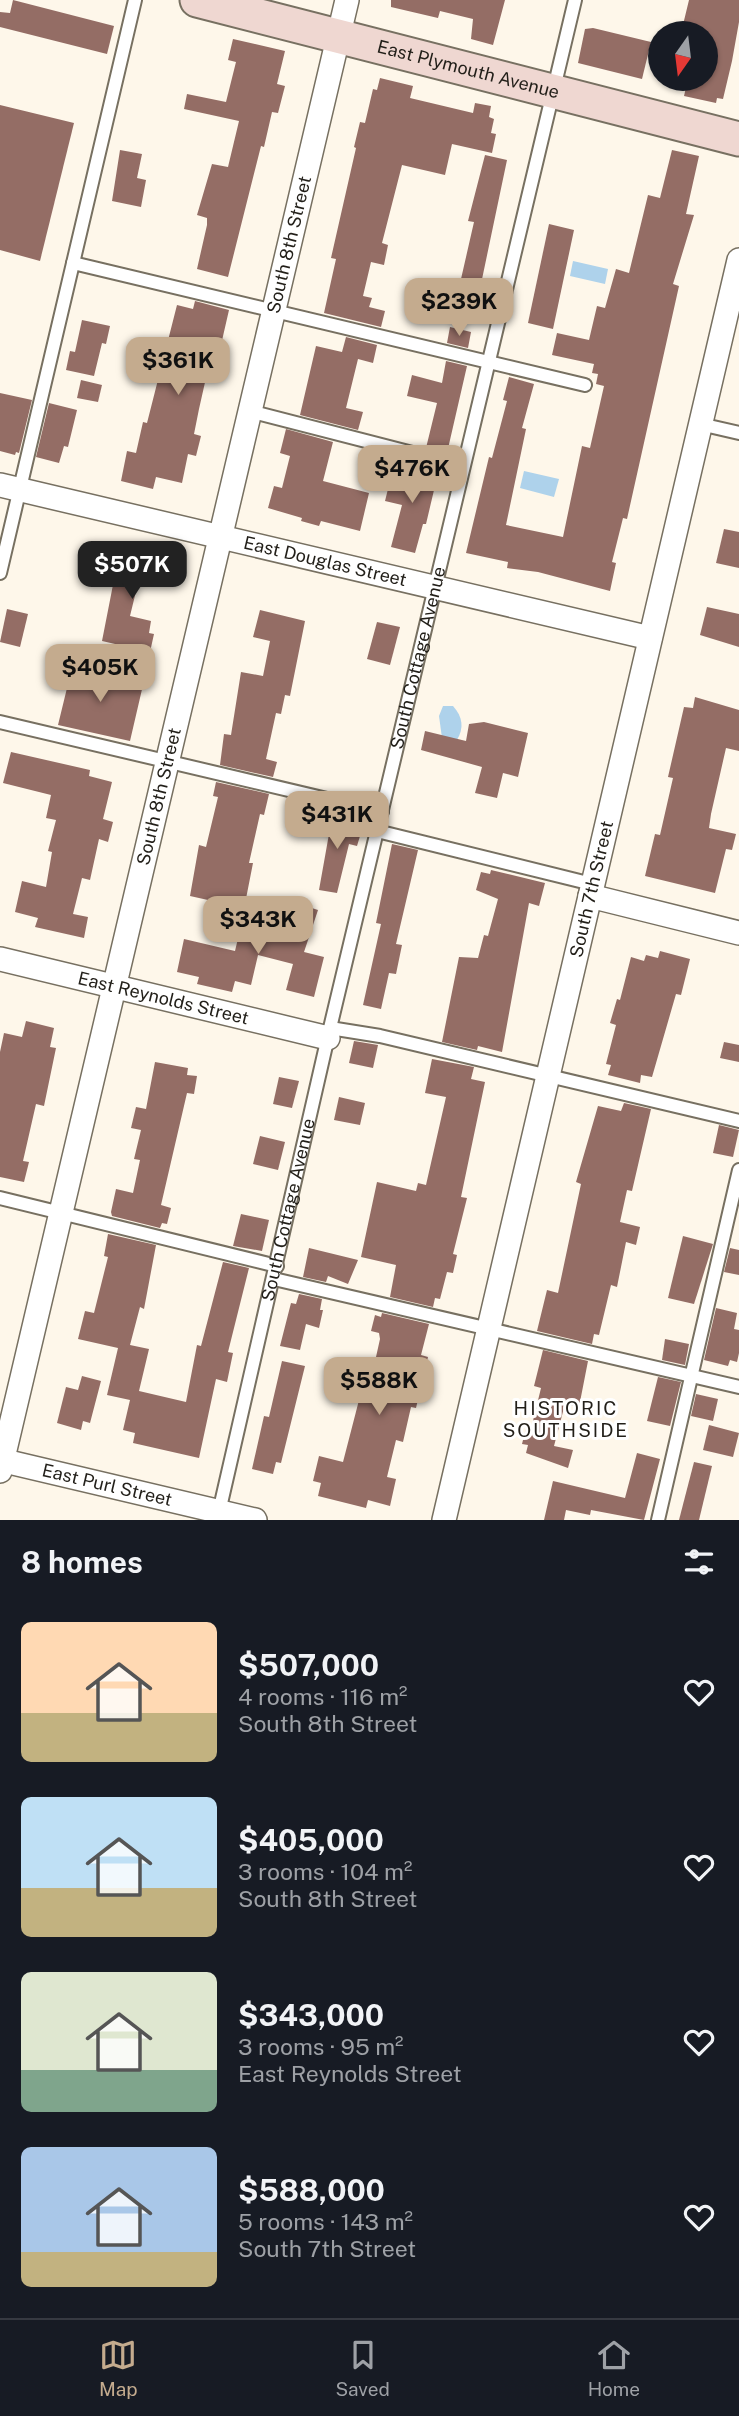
<!DOCTYPE html>
<html lang="en">
<head>
<meta charset="utf-8">
<style>
	body { margin:0; font-family:"Public Sans",sans-serif; background:#20242c; color:#f1f3f6; height:100vh; display:flex; flex-direction:column; font-size:26px; white-space:nowrap }
	* { box-sizing:border-box; margin:0 }
	p { font-size:23px; color:#9ea1a6 }
	.icon { flex:none; width:38px; height:38px; fill:none; stroke:currentColor; stroke-width:2; stroke-linecap:round; stroke-linejoin:round }
	.map { position:relative; height:1520px; overflow:hidden }
	.drawer { display:flex; flex-direction:column; background:#171b24; flex:1 }
	.drawer>* { flex:none }
	.needle { width:46px; rotate:194deg }
	.fabs { position:absolute; left:648px; top:21px; display:grid; gap:14px }
	.fabs a { display:grid; place-items:center; width:70px; height:70px; border-radius:50%; background:#171b24; box-shadow:0 2px 5px #0004; font-size:35px }
	.price { position:absolute; translate:-50% -60px; padding:0 16px; border-radius:14px; background:#c4ab8e; color:#111; font-size:23px; line-height:46px; filter:drop-shadow(0 2px 4px #0008) }
	.price::after { content:''; position:absolute; left:50%; top:42px; width:21px; height:16px; margin-left:-10px; background:inherit; clip-path:polygon(0 0,100% 0,50% 100%) }
	.price.on { background:#222; color:#fff }
	ul { padding:0; list-style:none }
	li { display:flex; align-items:center; gap:21px; height:175px; padding:0 21px }
	li span { display:grid; place-items:center; flex:none; width:196px; height:140px; border-radius:10px; color:#555 }
	li>.icon { margin-inline-start:auto }
	span .icon { width:84px; height:84px; fill:#fffc; stroke-width:1 }
	li b { font-size:30px }
	h2 { display:flex; justify-content:space-between; align-items:center; height:84px; padding:0 21px; font-size:30px }
	.dock { display:flex; justify-content:space-around; align-items:center; height:98px; border-top:2px solid #363941; background:#171b24; font-size:19px; color:#9ea1a6 }
	.dock a { display:grid; justify-items:center; gap:4px }
	.dock .on { color:#c4ab8e }
	.map>svg:first-child { display:block }
</style>
</head>
<body>
<div class="map">
<svg width="739" height="1520" viewBox="0 0 739 1520">
	<rect width="100%" height="100%" fill="#fef7ea"/>
	<g fill="#aed2eb">
		<path d="M573 261 608 269 605 284 570 276Z"/>
		<path d="M524 471 559 479 554 497 520 488Z"/>
		<path d="M443 706H453C463 717 464 728 457 740L442 738 439 716Z"/>
	</g>
	<g fill="#946d65">
		<path d="M13 0 114 26 107 54 0 27V12L10 13Z"/>
		<path d="M391 0H505L493 45 471 39 473 19 440 11 438 18 391 7Z"/>
		<path d="M689 0H739V22L732 61 723 99 717 98 716 103 684 96 688 79H705V33H681Z"/>
		<path d="M593 28 651 42 642 79 578 63 585 29Z"/>
		<path d="M233 39 285 51 277 84 285 86 278 113 272 112 264 147 261 146 228 277 197 269 207 225V218L197 215 212 164 228 167 239 121 184 109 187 94 226 102 236 62 228 60Z"/>
		<path d="M380 78 413 86 410 98 473 113 475 103 491 106 489 117 494 119 491 133 496 134 492 153 452 144 445 175 402 165 382 243 388 245 384 265 371 262 363 296 372 298 369 307 385 311 381 327 324 313 336 259 331 258 356 148 354 147 360 122 365 123 373 89 377 90Z"/>
		<path d="M0 105 74 123 40 261 0 250Z"/>
		<path d="M120 150 142 154 137 178 146 180 141 207 112 201Z"/>
		<path d="M672 150 699 156 686 214 694 215 673 284 679 286 627 519 623 518 612 562 616 563 610 591 538 572 507 568 508 562 466 553 489 457 492 458 507 401 503 400 509 377 534 384 522 428 526 429 506 525 563 537 582 446 590 448 604 386 596 384 598 374 592 373 594 364 552 355 557 333 589 340 597 306 605 308 616 269 629 273 648 195 660 198Z"/>
		<path d="M485 155 507 160 481 284 461 279 474 222 468 221Z"/>
		<path d="M549 224 574 230 553 329 528 323Z"/>
		<path d="M195 301 229 310 215 371 208 369 199 409 194 434 201 436 196 456 188 454 182 483 156 477 153 489 121 481 127 451 136 453 143 422 147 423 177 305 193 309Z"/>
		<path d="M82 320 110 326 106 344 102 343 94 376 66 370 70 351 75 352Z"/>
		<path d="M450 327 471 332 468 348 447 343Z"/>
		<path d="M346 337 377 345 373 363 358 359 346 408 363 412 358 430 300 415 316 346 342 352Z"/>
		<path d="M446 361 467 366 447 453 426 448 437 403 407 396 412 375 442 383Z"/>
		<path d="M81 380 102 385 98 402 77 398Z"/>
		<path d="M0 393 32 400 19 453 16 452 15 455 0 451Z"/>
		<path d="M49 403 77 410 68 447 64 446 59 463 36 457Z"/>
		<path d="M286 429 333 442 323 481 369 493 360 531 321 521 319 526 301 521 302 518 268 508 274 486 282 488 290 456 280 453Z"/>
		<path d="M416 463 439 469 426 524H423L415 553 391 547 402 505 385 501 390 481 394 482 395 475 412 479Z"/>
		<path d="M724 529 739 532V568L716 563Z"/>
		<path d="M120 549 141 554 139 558 173 566 168 586 139 579 130 616 151 621 149 633 154 634 150 652 102 641Z"/>
		<path d="M707 607 739 614V647L700 635Z"/>
		<path d="M7 609 28 614 20 647 0 642Z"/>
		<path d="M260 610 305 621 290 696 285 695 281 714 276 713 266 759 277 762 273 777 220 765 224 734 231 735 241 672 263 676 270 641 253 637Z"/>
		<path d="M377 622 400 627 390 665 367 659Z"/>
		<path d="M65 668 143 685 130 741 58 725 67 688 60 687Z"/>
		<path d="M695 697 739 710V751L726 748 711 814 709 828 736 834 732 850 726 849 715 893 645 876 655 834 660 835 673 778 668 777 684 707 693 708Z"/>
		<path d="M484 722 528 733 518 777 503 773 497 798 475 793 482 767 421 750 425 731 466 741 469 724Z"/>
		<path d="M11 752 90 770 89 776 112 782 103 819 113 822 108 842 99 839 90 880 82 878 73 914 88 917 84 938 35 927 38 918 15 912 22 881 46 887 52 852 48 851 56 820 46 818 51 795 3 783Z"/>
		<path d="M216 782 269 794 264 815 260 814 249 863H253L243 914 216 908 217 902 190 896 199 845 206 847 218 797 213 796Z"/>
		<path d="M320 814 363 826 357 846 349 844 337 893 319 890 329 834Z"/>
		<path d="M392 844 418 850 396 944 402 945 396 974 389 973 381 1009 363 1005 381 924 376 923Z"/>
		<path d="M491 870 545 883 539 906 529 903 502 1052 478 1046 477 1050 442 1042 459 957 478 958 484 935 488 936 498 899 476 890 481 872 490 874Z"/>
		<path d="M293 902 318 910 304 952 324 957 314 997 286 990 293 964 258 955 251 985 235 981 232 992 197 984 199 977 177 972 184 939 235 951 241 926 281 935Z"/>
		<path d="M660 951 690 959 681 995 676 994 652 1077 641 1075 640 1083 608 1075 611 1065 606 1064 616 1025 610 1023 617 999 620 1000 631 957 644 961 646 955 658 958Z"/>
		<path d="M26 1021 54 1028 50 1047 56 1048 44 1106 36 1104 23 1161 29 1162 24 1182 0 1177V1052L4 1033 22 1037Z"/>
		<path d="M354 1041 378 1045 373 1068 349 1063Z"/>
		<path d="M724 1042 739 1045V1062L720 1058Z"/>
		<path d="M432 1059 474 1067 471 1079 485 1082 461 1197 467 1198 453 1254 457 1255 453 1273 447 1272 440 1299 435 1298 433 1307 390 1297 396 1265 361 1257 377 1182 416 1191 418 1183 426 1185 446 1097 425 1093Z"/>
		<path d="M155 1062 188 1068 187 1075 197 1076 194 1094 187 1093 161 1205 171 1208 167 1224 162 1223 160 1228 112 1216 111 1212 116 1189 133 1193 140 1160 134 1159 141 1130 131 1128 136 1107 146 1109Z"/>
		<path d="M279 1077 299 1081 292 1108 273 1104Z"/>
		<path d="M339 1097 365 1103 360 1125 334 1120Z"/>
		<path d="M624 1103 651 1109 632 1191 627 1190 620 1222 640 1227 636 1245 626 1242 617 1287 611 1285 599 1335 594 1334 592 1344 537 1331 547 1290 558 1293 581 1184 576 1182 598 1106 621 1111Z"/>
		<path d="M719 1125 739 1130 733 1157 713 1153Z"/>
		<path d="M260 1136 285 1142 278 1170 253 1164Z"/>
		<path d="M241 1214 269 1220 262 1251 233 1246Z"/>
		<path d="M108 1234 156 1245 144 1309 140 1307 130 1345 149 1349 139 1391 186 1402 197 1345 201 1346 223 1262 249 1268 228 1352 233 1353 227 1382 216 1379 199 1458 133 1443 135 1433 123 1430 130 1400 107 1395 118 1348 78 1339 85 1311 94 1313 108 1257 104 1256Z"/>
		<path d="M683 1236 713 1244 694 1304 668 1298Z"/>
		<path d="M309 1248 358 1260 348 1284 328 1276 326 1282 303 1277Z"/>
		<path d="M730 1248 739 1250V1275L724 1272Z"/>
		<path d="M299 1294 322 1299 320 1310H323L319 1328 306 1324 300 1350 280 1346 291 1303 296 1304Z"/>
		<path d="M716 1308 737 1313 734 1329 739 1330V1353L737 1362 730 1360 728 1366 704 1360Z"/>
		<path d="M382 1313 429 1324 421 1355 428 1357 416 1408 411 1407 403 1442 396 1440 387 1477 396 1479 390 1506 368 1500 366 1508 318 1496 321 1483 313 1481 319 1456 343 1462 366 1373 372 1375 380 1339 379 1333 371 1331 375 1315 381 1317Z"/>
		<path d="M665 1339 689 1344 685 1365 662 1360Z"/>
		<path d="M543 1350 588 1361 579 1407 565 1404 554 1446 573 1450 568 1468 526 1453 528 1445 522 1444 527 1424 532 1425 541 1388 534 1386Z"/>
		<path d="M282 1361 305 1366 281 1463 276 1462 273 1474 252 1469 264 1416 269 1417Z"/>
		<path d="M82 1376 101 1381 90 1423 83 1421 81 1430 57 1423 66 1387 78 1390Z"/>
		<path d="M658 1377 681 1382 670 1426 647 1421Z"/>
		<path d="M696 1394 718 1399 713 1421 691 1416Z"/>
		<path d="M709 1425 739 1433 733 1457 703 1450Z"/>
		<path d="M637 1453 660 1459 644 1520 591 1510 590 1515 566 1510 564 1520H544L553 1481 625 1498Z"/>
		<path d="M694 1462 712 1466 699 1520H679Z"/>
	</g>
	<g fill="none" stroke-linecap="round" stroke-linejoin="round">
		<defs>
			<g id="service">
				<path d="M73 263 585 385"/>
				<path d="M249 411 463 466"/>
				<path d="M700 424 739 433"/>
				<path d="M0 573 135 0"/>
				<path d="M0 722 382 812"/>
				<path d="M377 831 592 884"/>
				<path d="M330 1028 380 1036 739 1121"/>
				<path d="M0 1198 277 1266"/>
				<path d="M274 1279 739 1387"/>
				<path id="s1" d="M219 1512 330 1028 575 0"/>
				<path d="M658 1520 739 1170"/>
			</g>
			<g id="minor">
				<path id="s2" d="M0 485 650 638"/>
				<path d="M590 896 739 933"/>
				<path id="s3" d="M0 959 328 1038"/>
				<path id="s4" d="M0 1460 255 1520"/>
				<path id="s5" d="M0 1471 347 0"/>
				<path id="s6" d="M444 1520 739 260"/>
			</g>
			<g id="secondary">
				<path id="s7" d="M197 0 739 139"/>
			</g>
		</defs>
		<use href="#service" stroke="#777061" stroke-width="16"/>
		<use href="#minor" stroke="#777061" stroke-width="26"/>
		<use href="#secondary" stroke="#777061" stroke-width="37"/>
		<use href="#service" stroke="#fff" stroke-width="12"/>
		<use href="#minor" stroke="#fff" stroke-width="23"/>
		<use href="#secondary" stroke="#efd7d1" stroke-width="33"/>
	</g>
	<g text-anchor="middle" stroke-width="6" stroke-linejoin="round" paint-order="stroke">
		<g font-size="18" fill="#221f19" stroke="#fff">
			<text dy="6" stroke="none"><textPath href="#s7" startOffset="280">East Plymouth Avenue</textPath></text>
			<text dy="6" stroke="none"><textPath href="#s5" startOffset="1260">South 8th Street</textPath></text>
			<text dy="6" stroke="none"><textPath href="#s2" startOffset="334">East Douglas Street</textPath></text>
			<text dy="6" stroke="none"><textPath href="#s1" startOffset="877">South Cottage Avenue</textPath></text>
			<text dy="6" stroke="none"><textPath href="#s5" startOffset="693">South 8th Street</textPath></text>
			<text dy="6" stroke="none"><textPath href="#s6" startOffset="648">South 7th Street</textPath></text>
			<text dy="6" stroke="none"><textPath href="#s3" startOffset="168">East Reynolds Street</textPath></text>
			<text dy="6" stroke="none"><textPath href="#s1" startOffset="310">South Cottage Avenue</textPath></text>
			<text dy="6" stroke="none"><textPath href="#s4" startOffset="110">East Purl Street</textPath></text>
		</g>
		<g font-size="19" letter-spacing="2" fill="#221f19" stroke="#fff">
			<text x="566" y="1415">HISTORIC<tspan x="566" dy="22">SOUTHSIDE</tspan></text>
		</g>
	</g>
</svg>
<div class="fabs">
<a><svg class="needle" viewBox="-14 -14 28 28"><path d="M0-13l5 13h-10z" fill="#e53935"/><path d="M0 13l5-13h-10z" fill="#9ea1a6"/></svg></a>
</div>
<b class="price" style="left:459px;top:338px">$239K</b>
<b class="price" style="left:178px;top:397px">$361K</b>
<b class="price" style="left:412px;top:505px">$476K</b>
<b class="price on" style="left:132px;top:601px">$507K</b>
<b class="price" style="left:100px;top:704px">$405K</b>
<b class="price" style="left:337px;top:851px">$431K</b>
<b class="price" style="left:258px;top:956px">$343K</b>
<b class="price" style="left:379px;top:1417px">$588K</b>
</div>
<section class="drawer">
<h2>8 homes<svg class="icon" aria-label="filters" viewBox="0 0 24 24"><path d="M4 7h16M4 17h16"/><circle cx="9" cy="7" r="2"/><circle cx="15" cy="17" r="2"/></svg></h2>
<ul>
<li><span style="background:linear-gradient(#ffd9b3 65%,#c2b280 0)"><svg class="icon" aria-label="home" viewBox="0 0 24 24"><path d="M3 11l9-7 9 7M6 9v11h12V9"/></svg></span><div><b>$507,000</b><p>4 rooms · 116 m²</p><p>South 8th Street</p></div><svg class="icon" aria-label="heart" viewBox="0 0 24 24"><path d="M12 20l-8-8c-3-5 5-10 8-4 3-6 11-1 8 4z"/></svg></li>
<li><span style="background:linear-gradient(#bfe0f5 65%,#c2b280 0)"><svg class="icon" aria-label="home" viewBox="0 0 24 24"><path d="M3 11l9-7 9 7M6 9v11h12V9"/></svg></span><div><b>$405,000</b><p>3 rooms · 104 m²</p><p>South 8th Street</p></div><svg class="icon" aria-label="heart" viewBox="0 0 24 24"><path d="M12 20l-8-8c-3-5 5-10 8-4 3-6 11-1 8 4z"/></svg></li>
<li><span style="background:linear-gradient(#dfe7d0 70%,#7fa58c 0)"><svg class="icon" aria-label="home" viewBox="0 0 24 24"><path d="M3 11l9-7 9 7M6 9v11h12V9"/></svg></span><div><b>$343,000</b><p>3 rooms · 95 m²</p><p>East Reynolds Street</p></div><svg class="icon" aria-label="heart" viewBox="0 0 24 24"><path d="M12 20l-8-8c-3-5 5-10 8-4 3-6 11-1 8 4z"/></svg></li>
<li><span style="background:linear-gradient(#a9c7e8 75%,#c2b280 0)"><svg class="icon" aria-label="home" viewBox="0 0 24 24"><path d="M3 11l9-7 9 7M6 9v11h12V9"/></svg></span><div><b>$588,000</b><p>5 rooms · 143 m²</p><p>South 7th Street</p></div><svg class="icon" aria-label="heart" viewBox="0 0 24 24"><path d="M12 20l-8-8c-3-5 5-10 8-4 3-6 11-1 8 4z"/></svg></li>
</ul>
</section>
<nav class="dock">
<a class="on"><svg class="icon" aria-label="map" viewBox="0 0 24 24"><path d="M3 6l6-2 6 2 6-2v14l-6 2-6-2-6 2zM9 4v14M15 6v14"/></svg>Map</a>
<a><svg class="icon" aria-label="saved" viewBox="0 0 24 24"><path d="M7 4h10v16l-5-4-5 4z"/></svg>Saved</a>
<a><svg class="icon" aria-label="home" viewBox="0 0 24 24"><path d="M3 11l9-7 9 7M6 9v11h12V9"/></svg>Home</a>
</nav>
</body>
</html>
